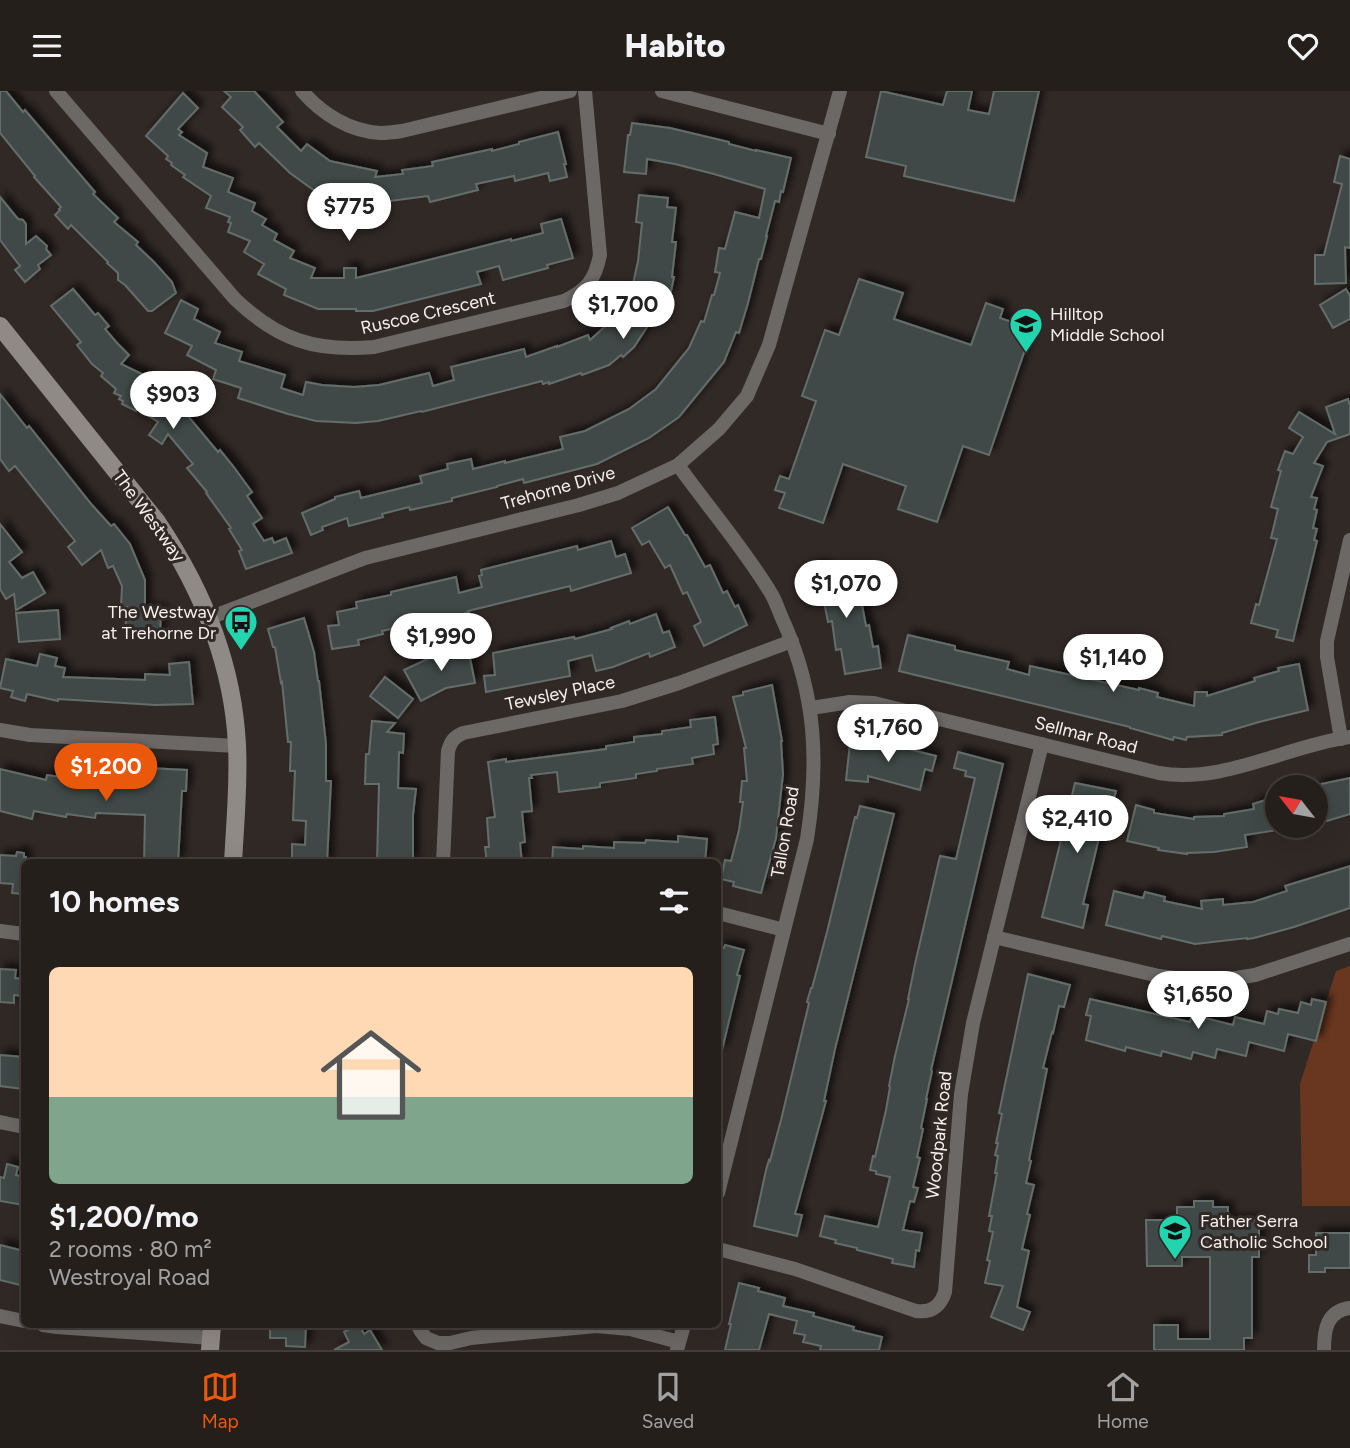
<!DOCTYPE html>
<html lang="en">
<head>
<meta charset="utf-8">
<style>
	body { margin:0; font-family:Figtree,sans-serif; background:#312c29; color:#f1f3f6; height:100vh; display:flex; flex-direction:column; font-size:26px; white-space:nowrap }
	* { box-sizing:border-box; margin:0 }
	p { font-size:23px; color:#a3a2a3 }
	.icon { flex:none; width:38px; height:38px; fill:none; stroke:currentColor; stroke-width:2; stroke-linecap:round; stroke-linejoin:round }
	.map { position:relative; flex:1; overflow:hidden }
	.drawer { position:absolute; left:21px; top:768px; width:700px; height:469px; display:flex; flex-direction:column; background:#251f1c; border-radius:10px; box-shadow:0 7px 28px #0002,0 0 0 2px #423d3b }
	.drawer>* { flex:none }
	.needle { width:46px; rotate:301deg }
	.fabs { position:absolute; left:1265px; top:684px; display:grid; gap:14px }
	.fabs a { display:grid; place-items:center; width:63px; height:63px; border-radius:50%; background:#251f1c; box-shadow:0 7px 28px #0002,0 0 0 2px #423d3b; font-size:35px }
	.price { position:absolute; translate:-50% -60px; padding:0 16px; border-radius:24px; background:#fff; color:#222; font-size:23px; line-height:46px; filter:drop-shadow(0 2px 4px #0008) }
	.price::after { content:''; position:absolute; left:50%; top:42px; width:21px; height:16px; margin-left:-10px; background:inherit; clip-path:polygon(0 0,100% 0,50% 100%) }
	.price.current { background:#ea580c; color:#fff }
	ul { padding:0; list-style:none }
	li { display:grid; align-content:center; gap:14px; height:371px; padding:0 28px }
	li span { display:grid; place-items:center; height:217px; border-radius:10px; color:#555 }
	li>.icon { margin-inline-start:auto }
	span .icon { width:126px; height:126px; fill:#fffc; stroke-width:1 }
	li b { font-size:30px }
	h2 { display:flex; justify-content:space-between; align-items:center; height:84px; padding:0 28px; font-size:30px }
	header { display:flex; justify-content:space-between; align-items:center; height:91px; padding:0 28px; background:#251f1c; font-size:32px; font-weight:800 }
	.dock { display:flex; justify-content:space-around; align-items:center; height:98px; border-top:2px solid #423d3b; background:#251f1c; font-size:19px; color:#a3a2a3 }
	.dock a { display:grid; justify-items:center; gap:4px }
	.dock .current { color:#ea580c }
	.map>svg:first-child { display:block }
</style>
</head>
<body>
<header><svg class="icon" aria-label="menu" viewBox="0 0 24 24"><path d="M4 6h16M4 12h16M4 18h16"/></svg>Habito<svg class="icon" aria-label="heart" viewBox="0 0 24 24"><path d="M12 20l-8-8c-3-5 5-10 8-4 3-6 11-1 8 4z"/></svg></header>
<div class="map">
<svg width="1350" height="1259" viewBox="0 0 1350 1259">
	<defs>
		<filter id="shadow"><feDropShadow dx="5.5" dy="-5.5" stdDeviation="3.5" flood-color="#0009"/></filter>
	</defs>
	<rect width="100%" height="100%" fill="#312926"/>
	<path fill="#69361f" d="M1350 875V1115H1302L1300 993 1336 880Z"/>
	<g fill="#414a46" stroke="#646d6a" stroke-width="2" filter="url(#shadow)">
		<path d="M0 0H6L23 21 25 19 95 101 93 103 118 127 114 131 138 151 136 154 154 171 172 191 176 202 152 220H148L125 194 118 189V182L107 172 108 171 71 134 68 138 55 124 60 119 59 118 61 116 34 86 35 85 0 42Z"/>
		<path d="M224 0H254L283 31 277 36 301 60 307 53 330 70 377 80 375 86 403 83 402 79 433 75 432 71 492 58V60L519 53V51L558 41 566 73H564L567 86 550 90 548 82 515 90 514 85 476 93 478 99 430 111 428 105 382 111 381 115 315 100 290 82 259 52 255 56 240 39 243 36 222 16 231 6Z"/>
		<path d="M881 0 943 14 947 0H972L968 19 989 23 994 0H1039L1014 110 904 85 906 75 866 66Z"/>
		<path d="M183 2 198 17 178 38 182 41 179 44 207 62 203 76 233 87 228 101 255 112 252 120 266 128 262 134 277 143 274 149 294 160 290 167 315 177 311 187H344V177H356V187L397 177 511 148V150L543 142 541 133 561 128 573 167 547 174 548 177 503 189 499 175 477 181 481 193 373 220H356V218H318L284 204 286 198 258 183 264 173 244 161 250 150 228 141 231 132 228 131 230 126 206 117 211 105 183 86 185 84 171 74 172 72 166 68 168 65 146 45Z"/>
		<path d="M632 32 670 37 729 51V53L756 60V59L791 67 783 101 781 100 779 111 775 110 773 118 766 145H767L761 168H759L748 212 739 242 736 241 724 271 679 326 649 347 597 373 524 392 523 388 497 395V396L452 407V410L410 419 409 416 382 423 383 426 349 435 347 427 322 436 323 439 311 444 302 422 335 408V406L359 400 361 407 422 392 420 385 448 378 447 373 471 368 473 378 505 370V372L563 358 560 346 585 340 629 318 656 298 689 257 701 230 704 231 712 204H714L720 182 715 181 719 157 725 158 735 121 759 127 765 98 714 83 675 73 647 68 646 83 624 81 628 44H630Z"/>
		<path d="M1340 65 1350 68V157L1345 156 1346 192 1315 193V164H1324L1342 93 1334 91Z"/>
		<path d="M639 104 668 107 667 116 676 117 672 151H676L672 186H674L670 205 655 201 643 220 653 227 634 256 623 266 621 264 609 274 582 284 581 282 549 293V291L543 293 542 290 422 321 421 320 378 330 356 332 316 330 288 323 238 307 241 297 213 288 216 279 187 264 192 255 165 242 181 209 198 218 194 228 220 241 215 252 242 261 239 270 285 284 281 297 303 304 306 291 322 294 354 296 379 294 429 282 433 295 454 289 451 276 524 258 526 266 557 255V256L588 244 590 249 610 231 624 208 629 211 638 170 642 132 636 131Z"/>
		<path d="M0 106 18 128 23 129 26 133V153L36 145 47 155 46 158 51 164 38 174 40 178 25 191 15 179 20 175 0 149Z"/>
		<path d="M859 188 903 202 894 228 971 254 986 212 1003 218 1000 227 1032 238 989 364 963 355 937 431 898 418 906 395 843 373 823 432 779 417 785 402 775 399 780 385 789 388 816 310 802 305 825 239 839 244Z"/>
		<path d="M73 198 95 224 98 222 109 235 105 238 117 252 129 264 121 273 150 287 145 296 175 317 178 313 218 361 220 359 233 375 252 401 247 405 262 427 253 433 264 450 272 447 274 452 286 447 292 462 246 478 239 460 242 459 229 438 231 437 206 402 207 401 187 377 193 373 168 343 162 353 149 344 158 331 137 317 136 320 122 313 123 310 119 308 121 305 114 302 116 298 101 285 103 282 92 273 77 254 81 251 51 215Z"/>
		<path d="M1346 198 1350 205V228L1333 237 1320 214Z"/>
		<path d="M0 303 27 337 29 335 92 414 111 435 114 433 130 453 145 489V519H161L160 547 136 546V542H125L127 516H121L122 495 113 475 108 477 101 459 82 474 68 456 75 450 15 375 9 380 0 368Z"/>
		<path d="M1348 308 1350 315V343L1327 351 1314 372 1323 375 1311 406 1317 407 1314 418 1317 419 1313 437 1317 438 1314 449 1317 450 1293 550 1276 546 1278 539 1251 532 1256 513 1259 514 1277 448 1271 447 1278 418 1271 416 1281 380 1278 379 1285 360 1293 363 1303 346 1289 337 1299 321 1335 343 1326 316Z"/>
		<path d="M668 416 685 444H687L705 476 710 474 723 502 727 500 735 516 738 514 747 534 704 555 694 535 701 531 687 501 683 503 670 474 665 477 649 450 642 454 632 437Z"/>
		<path d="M0 433 22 461 9 471 22 487 33 481 45 502 16 519 14 503 6 508 0 498Z"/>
		<path d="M611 450 616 466 625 463 631 482 571 500 570 495 468 520 469 522H465V525L452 528 451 525 382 540 383 543 358 549 359 554 332 558 328 535 339 534 337 521 357 517 356 511 391 504V501L456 486 459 502 482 496 479 485 482 484 481 479 577 455 578 459Z"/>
		<path d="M825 475 826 482 845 479 848 500 859 498 866 535 869 534 873 556 878 555 881 577 845 583 841 558 836 559 832 530 828 531 822 501 812 503 809 477Z"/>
		<path d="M58 519 60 548 19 551 16 522Z"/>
		<path d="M656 523 663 542 669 540 675 556 650 566 649 562 613 576 596 580 592 564 568 570 570 585 486 601 484 585 495 584 493 562 548 551 574 546 575 548 612 538 611 537 629 530 630 533Z"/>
		<path d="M304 527 314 561 318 590H319L326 653V690H331L327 772H292V753L305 754 306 730 293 729 295 680H290L291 651H288L282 591 281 592 275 556H273L268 538Z"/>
		<path d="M908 544 955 555V559L1009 571 1007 578 1029 584 1030 575 1139 599V597L1158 602 1157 606 1194 615 1195 601H1207V605L1255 590 1254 587 1279 580 1278 577 1299 573 1308 619 1259 631 1222 642V644L1187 646 1186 649 1174 646 1173 649 1130 637V636L899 580Z"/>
		<path d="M468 557 475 592 446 597 421 610 404 579 436 564Z"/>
		<path d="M40 563 57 567 55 575 65 577 63 586 145 589V583L170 584 169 573 189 571 193 613 156 614 58 608V610L27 603 25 610 11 606 13 600 0 597 6 568 37 575Z"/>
		<path d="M385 586 413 608 398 627 370 605Z"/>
		<path d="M772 594 782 650H781L783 683 776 747 761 802 733 795 734 791 721 788 725 769 731 770 739 739 743 711H740L742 690H747L744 657H746L733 606 743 604V601Z"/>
		<path d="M715 626 718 653 713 654 714 663 692 667 693 673 657 678V680L636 683V687L600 692V696L559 701 557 681 531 684 532 687H529L532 720 522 721 525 751 520 752 522 772H487L485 756H489L487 727 495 726 488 671 506 668V671L606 658V655L634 651V646L662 643V640L691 636 690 629Z"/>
		<path d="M372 630 395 632 387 641 404 643 403 662 399 661 398 697 416 698 413 724V772H377L379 693H365L366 663H369Z"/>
		<path d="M881 651 936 665 932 680 925 678 920 699 868 685V691L846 689 850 652 880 655Z"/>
		<path d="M958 661 1003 673 931 979 932 980 926 1008H927L921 1037 923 1038 917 1066 920 1067 913 1096 918 1097 914 1111 910 1110 903 1139 922 1142 919 1160 916 1159 914 1176 892 1172 893 1168 857 1159V1157L835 1152 836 1149 820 1145 825 1125 878 1136 890 1086 876 1083V1080L870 1079 873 1065 875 1066 886 1019 890 996 889 995 895 965 909 908H908L915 873 940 765 956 768 975 687 965 685 966 680 954 677Z"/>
		<path d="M147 677 187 679 186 700H182L178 772H144L145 724 96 722 95 727 67 723 66 726 34 720 32 728 0 720V678L46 689 47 684 76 688V685L106 690V686L147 690Z"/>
		<path d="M1350 687V723L1327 730 1323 710 1316 711V694Z"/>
		<path d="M1075 692 1116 700 1110 723 1105 722 1083 813 1088 814 1083 837 1042 826Z"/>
		<path d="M1278 705V739L1245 744 1247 756 1214 761 1187 762V763L1158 759 1159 757 1127 750 1136 714 1154 719V722L1194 728V726L1224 725V723L1254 718 1253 713Z"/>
		<path d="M860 715 894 723 835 958 824 1010H826L795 1123 802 1124 797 1145 754 1135 766 1079 769 1069 770 1070 781 1029 809 912 807 911 811 897H812L827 841 855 726 857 727Z"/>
		<path d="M678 745 707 748 705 772H686V769L664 768 663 772H552L553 756 583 758V755L614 757V751L645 752 646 749 678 751Z"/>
		<path d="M17 761 24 762V766H26L24 803 12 802 13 793 0 792V764L16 765Z"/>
		<path d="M1350 775V817L1294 836 1254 847 1247 848V847L1195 853 1162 845 1161 848 1106 834 1114 800 1143 807 1145 801 1165 806 1164 810 1202 818 1201 810 1223 808V814L1253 811 1287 800 1285 795Z"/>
		<path d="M725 854 744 859 737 884 740 885 737 897 722 959 718 958V855L724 857Z"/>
		<path d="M0 878 16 879 15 887 24 888V905L14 904V912L0 911Z"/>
		<path d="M1028 883 1070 894 1064 916 1059 915 1053 942 1052 941 1043 977 1047 978 1029 1069 1031 1070 1026 1092 1034 1094 1027 1123 1030 1124 1022 1158 1029 1160 1017 1216 1030 1221 1023 1239 991 1226 1003 1195 985 1192 990 1170 987 1169 993 1141 989 1140 992 1125H989L997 1082H995L998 1065 995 1064 998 1052H996L1002 1023 999 1022Z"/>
		<path d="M1090 908 1190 931 1191 927 1204 930 1205 927 1233 934 1235 926 1264 933 1267 920 1278 923 1279 918 1298 922 1301 911 1311 914 1312 908 1326 911 1316 950 1288 943 1284 960 1249 951 1246 965 1217 958 1215 967 1193 961 1191 968 1162 960 1161 965 1126 956 1125 960 1086 949 1091 925 1086 924Z"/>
		<path d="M0 964 24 966V998L0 995Z"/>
		<path d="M7 1073 18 1076 16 1084 24 1086V1114L0 1110V1086L4 1087Z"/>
		<path d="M1194 1110H1213V1116H1228V1130L1259 1129V1166H1252V1247H1244V1259H1154V1234H1178V1248H1210V1166H1182V1175H1147L1146 1129H1177V1116H1194Z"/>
		<path d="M1316 1142H1350V1177H1325V1181H1309V1164H1316Z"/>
		<path d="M0 1154 24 1160V1195L0 1189Z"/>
		<path d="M739 1192 759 1197 758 1200 785 1207 783 1215 814 1222 813 1225 854 1236 853 1239 882 1246 879 1259H820L821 1255 803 1251 805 1244 794 1242 797 1230 769 1223 759 1259H725L731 1233H729Z"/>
		<path d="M270 1234H306L305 1256 286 1255V1247H270Z"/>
		<path d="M357 1234H359L364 1243 370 1239 382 1259H334L349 1251 344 1241Z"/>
	</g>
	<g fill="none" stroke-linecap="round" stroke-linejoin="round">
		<g stroke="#6c6866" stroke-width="14">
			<path d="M56 0 235 208C278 249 315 261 374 256L564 210C587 199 595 189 600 164L585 0"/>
			<path d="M302 0C322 23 349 40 380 42 387 42 395 41 402 40L570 0"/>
			<path d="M662 0 829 43"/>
			<path d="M678 374C708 416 746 460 772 504 777 513 780 524 785 534 816 605 819 672 807 748L718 1102"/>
			<path d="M209 527 365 467 579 414 618 402 678 374 719 338 747 305 769 254 840 0"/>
			<path d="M811 617 850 611 874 612 1159 682C1224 693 1286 655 1350 646"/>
			<path d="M0 639 30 644 237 655"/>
			<path d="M1341 648 1327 566V550L1350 449"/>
			<path d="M443 772 448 660C451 650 454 646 463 642L622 610 679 592 792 550"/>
			<path d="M718 822 784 839"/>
			<path d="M0 840 24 843"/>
			<path d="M994 846 1159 885 1192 889H1224L1255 884 1350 853"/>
			<path d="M0 1031 24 1036"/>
			<path d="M718 1158 795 1178 916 1220C931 1222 940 1216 945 1201L961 1003 973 932 1042 653"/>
			<path d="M0 1225 24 1230"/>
			<path d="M43 1234 57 1236 211 1247"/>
			<path d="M418 1234 420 1239 426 1247 438 1252H450L471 1247 596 1235 630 1238 679 1251"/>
			<path d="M677 1259 684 1234"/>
			<path d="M1324 1259C1324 1238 1327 1220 1350 1217"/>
		</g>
		<g stroke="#908a87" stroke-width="18">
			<path d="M0 235 157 431C202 498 233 573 237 654 239 693 235 733 233 772"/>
			<path d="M210 1259 212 1234"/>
		</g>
	</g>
	<defs>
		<symbol id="school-pin" viewBox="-11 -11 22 30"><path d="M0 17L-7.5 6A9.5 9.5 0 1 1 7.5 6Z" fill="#23d5af" stroke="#312926"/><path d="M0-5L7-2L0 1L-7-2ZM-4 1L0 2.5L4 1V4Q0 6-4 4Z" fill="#111"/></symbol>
		<symbol id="bus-pin" viewBox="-11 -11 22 30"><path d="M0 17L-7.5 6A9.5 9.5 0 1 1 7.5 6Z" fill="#23d5af" stroke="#312926"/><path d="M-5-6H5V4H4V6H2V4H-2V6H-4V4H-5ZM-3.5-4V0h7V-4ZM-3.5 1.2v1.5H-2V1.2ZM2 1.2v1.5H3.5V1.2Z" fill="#111"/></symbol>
	</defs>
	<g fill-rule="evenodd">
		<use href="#school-pin" x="1007" y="214" width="38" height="52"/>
		<use href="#bus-pin" x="222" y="512" width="38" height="52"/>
		<use href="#school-pin" x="1156" y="1121" width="38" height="52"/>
	</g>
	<g text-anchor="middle" stroke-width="6" stroke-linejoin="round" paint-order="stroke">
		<g font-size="18" fill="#f6f0ee" stroke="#312926">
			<text transform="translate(428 222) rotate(-13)" y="6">Ruscoe Crescent</text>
			<text transform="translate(558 397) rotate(-16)" y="6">Trehorne Drive</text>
			<text transform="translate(149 425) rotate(54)" y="6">The Westway</text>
			<text transform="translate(560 602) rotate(-12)" y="6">Tewsley Place</text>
			<text transform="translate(1086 644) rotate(14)" y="6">Sellmar Road</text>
			<text transform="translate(785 741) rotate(-80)" y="6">Tallon Road</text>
			<text transform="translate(939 1044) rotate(-84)" y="6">Woodpark Road</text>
		</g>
		<g font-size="18" fill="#f6f0ee" stroke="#312926" text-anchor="start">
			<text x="1050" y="229">Hilltop<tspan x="1050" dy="21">Middle School</tspan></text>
			<text x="216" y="527" text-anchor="end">The Westway<tspan x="216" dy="21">at Trehorne Dr</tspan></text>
			<text x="1200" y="1136">Father Serra<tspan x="1200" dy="21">Catholic School</tspan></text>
		</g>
	</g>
</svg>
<div class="fabs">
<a><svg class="needle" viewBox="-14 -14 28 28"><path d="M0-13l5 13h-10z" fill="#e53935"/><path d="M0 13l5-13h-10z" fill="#a3a2a3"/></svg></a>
</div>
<b class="price" style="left:349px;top:152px">$775</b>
<b class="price" style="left:623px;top:250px">$1,700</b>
<b class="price" style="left:173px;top:340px">$903</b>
<b class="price" style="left:846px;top:529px">$1,070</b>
<b class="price" style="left:441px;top:582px">$1,990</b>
<b class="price" style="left:1113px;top:603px">$1,140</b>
<b class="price" style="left:888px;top:673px">$1,760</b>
<b class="price current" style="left:106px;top:712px">$1,200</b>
<b class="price" style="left:1077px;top:764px">$2,410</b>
<b class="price" style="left:1198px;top:940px">$1,650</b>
<section class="drawer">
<h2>10 homes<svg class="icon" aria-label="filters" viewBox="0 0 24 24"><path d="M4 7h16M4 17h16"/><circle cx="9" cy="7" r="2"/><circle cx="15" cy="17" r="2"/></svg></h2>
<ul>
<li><span style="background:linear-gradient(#ffd9b3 60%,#7fa58c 0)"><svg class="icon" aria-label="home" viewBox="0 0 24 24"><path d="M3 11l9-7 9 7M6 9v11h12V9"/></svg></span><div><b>$1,200/mo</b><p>2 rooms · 80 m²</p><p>Westroyal Road</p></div></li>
</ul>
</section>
</div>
<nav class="dock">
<a class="current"><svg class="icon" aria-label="map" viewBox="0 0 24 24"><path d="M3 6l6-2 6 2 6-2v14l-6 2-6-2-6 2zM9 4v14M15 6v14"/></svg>Map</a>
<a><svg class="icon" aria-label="saved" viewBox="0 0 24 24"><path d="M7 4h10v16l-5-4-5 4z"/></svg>Saved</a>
<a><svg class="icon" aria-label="home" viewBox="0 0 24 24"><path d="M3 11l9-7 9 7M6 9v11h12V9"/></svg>Home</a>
</nav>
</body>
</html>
